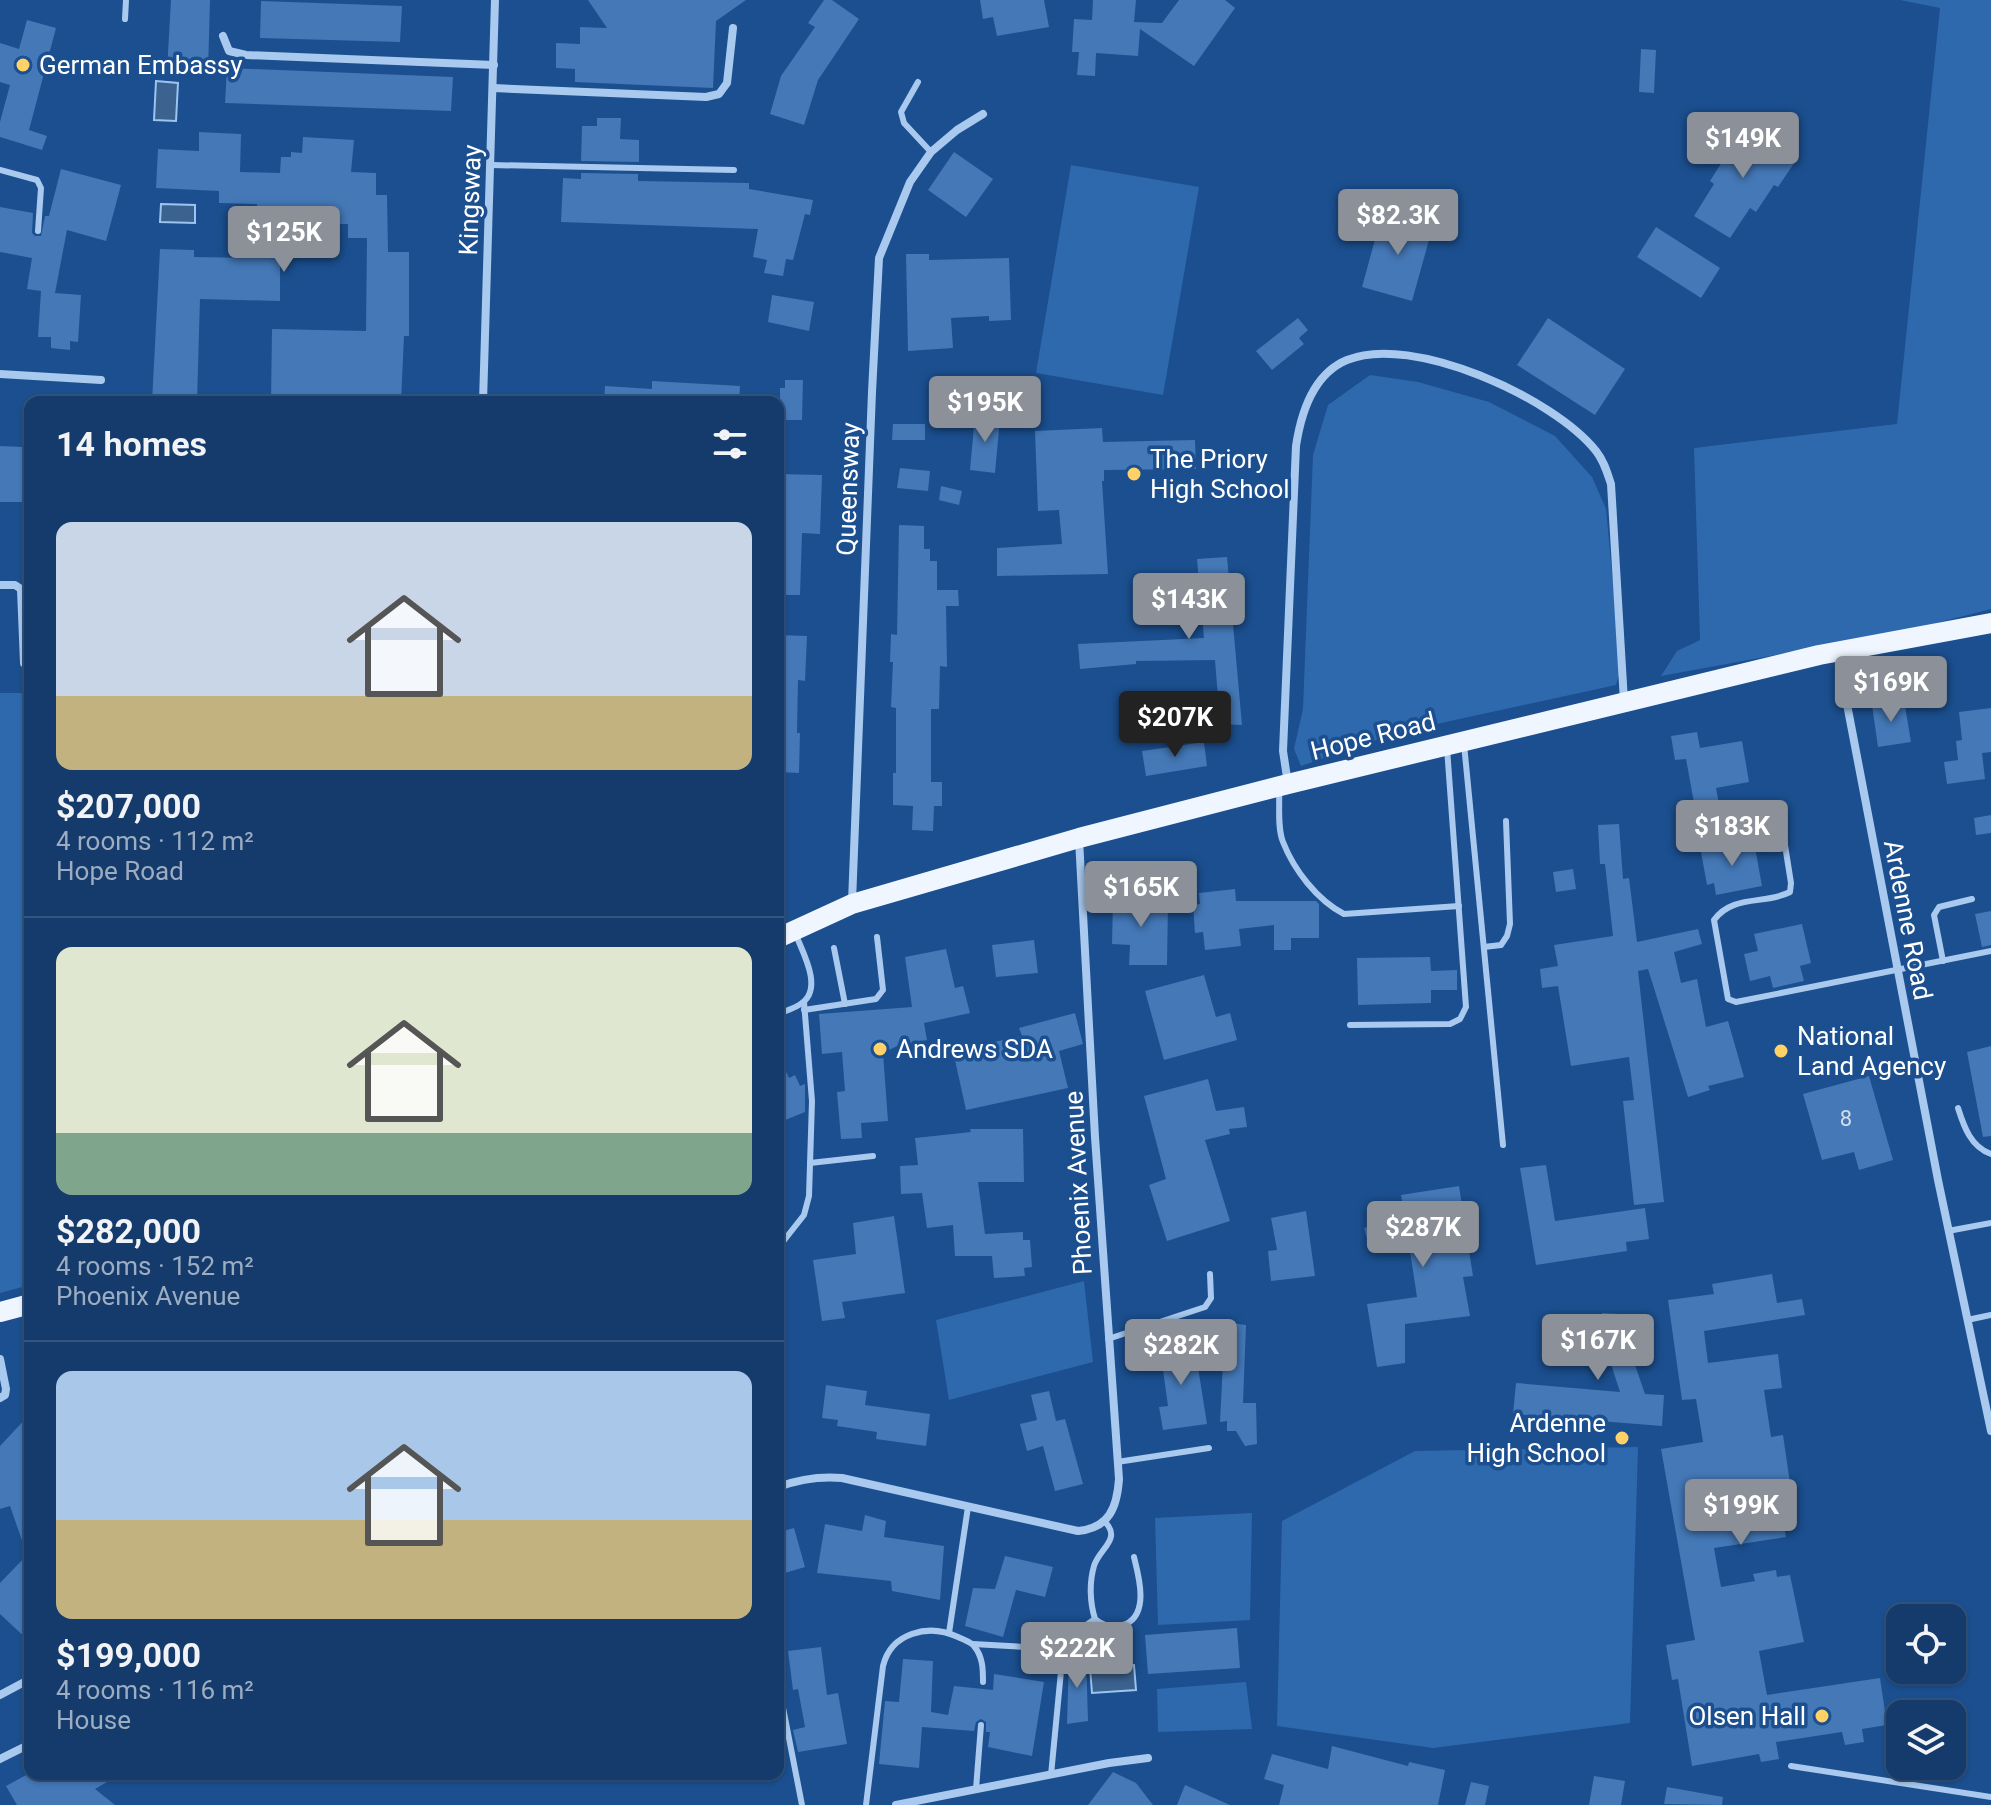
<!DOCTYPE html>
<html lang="en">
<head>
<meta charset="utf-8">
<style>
	body { margin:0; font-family:Roboto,sans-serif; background:#214673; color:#f1f3f6; height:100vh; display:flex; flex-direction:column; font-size:30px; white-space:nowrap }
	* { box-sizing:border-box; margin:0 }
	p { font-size:26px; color:#9dadc1 }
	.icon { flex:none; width:44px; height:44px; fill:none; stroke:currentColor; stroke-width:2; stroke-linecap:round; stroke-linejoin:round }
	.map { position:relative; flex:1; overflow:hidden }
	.details { position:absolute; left:24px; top:396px; width:760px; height:1384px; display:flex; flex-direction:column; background:#143b6b; border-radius:16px; box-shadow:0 2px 6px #0004,0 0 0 2px #33557e }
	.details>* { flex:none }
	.fabs { position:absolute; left:1886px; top:1604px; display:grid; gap:16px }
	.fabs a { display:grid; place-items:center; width:80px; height:80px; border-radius:16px; background:#143b6b; box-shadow:0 2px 6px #0004,0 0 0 2px #33557e; font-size:40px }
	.price { position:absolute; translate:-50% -68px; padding:0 18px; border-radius:8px; background:#8c9099; color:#fff; font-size:26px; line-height:52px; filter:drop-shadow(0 2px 4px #0008) }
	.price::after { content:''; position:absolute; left:50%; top:48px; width:24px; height:18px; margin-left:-12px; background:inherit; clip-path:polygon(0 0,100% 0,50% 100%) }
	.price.current { background:#222; color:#fff }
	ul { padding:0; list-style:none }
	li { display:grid; align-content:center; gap:16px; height:424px; padding:0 32px }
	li+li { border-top:2px solid #33557e }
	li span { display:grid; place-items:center; height:248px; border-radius:16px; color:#555 }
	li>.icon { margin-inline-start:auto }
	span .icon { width:144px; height:144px; fill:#fffc; stroke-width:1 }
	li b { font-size:34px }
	h2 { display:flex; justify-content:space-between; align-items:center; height:96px; padding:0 32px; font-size:34px }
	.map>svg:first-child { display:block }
</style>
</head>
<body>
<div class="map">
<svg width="1991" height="1805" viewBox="0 0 1991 1805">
	<rect width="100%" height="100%" fill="#1b4f8f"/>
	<g fill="#2e69ad">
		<path d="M1900 0H1991V609L1901 632 1661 676 1677 651 1700 640 1694 448 1897 424 1940 8Z"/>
		<path d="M1071 165 1199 187 1163 395 1036 373Z"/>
		<path d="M1370 375 1418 382 1489 402 1555 436 1592 477 1606 509 1621 667 1616 685 1400 732 1301 766 1294 749 1303 709 1313 455 1328 405Z"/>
		<path d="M0 693H30V1285L0 1293Z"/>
		<path d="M1084 1281 1093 1362 949 1400 936 1320Z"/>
		<path d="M1638 1447 1630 1723 1433 1748 1277 1726 1282 1521 1415 1451Z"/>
		<path d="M1252 1513 1250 1620 1158 1625 1155 1518Z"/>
		<path d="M1246 1682 1252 1729 1158 1732 1157 1689Z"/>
	</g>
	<g fill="#3c6290" stroke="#9cc4f0" stroke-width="2">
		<path d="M156 81 178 83 176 121 154 120Z"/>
		<path d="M161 204 195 205V223L160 222Z"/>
		<path d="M1134 1665 1136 1690 1092 1693 1090 1668Z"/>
	</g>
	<g fill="#4478b7">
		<path d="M171 0H210L208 72 167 70Z"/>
		<path d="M588 0H746L716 21 713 88 575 82V69L556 68V43L580 44V27L607 28Z"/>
		<path d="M824 0H832L859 19 818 80 804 125 770 114 781 76 815 27 808 23Z"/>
		<path d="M980 0H1044L1049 27 997 36 993 17 983 19Z"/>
		<path d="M1093 0H1136L1134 22 1162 23 1179 0H1225L1235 8 1194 66 1140 29 1138 56 1096 53 1095 76 1077 75 1079 52H1072L1074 19 1092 20Z"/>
		<path d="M261 1 402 6 400 42 260 38Z"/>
		<path d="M27 20 56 28 29 130 47 136 42 150 0 137V122L10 85 0 82V43L19 49Z"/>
		<path d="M1641 49 1656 50 1654 93 1639 92Z"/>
		<path d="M227 68 453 77 451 111 225 103Z"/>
		<path d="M597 118H621L620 139 639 140V162L581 161 582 126H597Z"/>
		<path d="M1742 123 1797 159 1778 187 1774 185 1756 212 1750 208 1730 238 1694 216 1714 184 1710 181 1727 154 1723 151Z"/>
		<path d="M199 132 241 134 240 172 280 173 281 157H291V152L302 153 303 137 354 140 351 172 376 173V195H387L388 252H409V336H404L401 402H271L272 329 366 331 367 238H348V224L284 225V239H280V301L200 299 197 402H152L160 249 194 250V257L256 258 257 204 219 203V191L156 188 158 149 199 151Z"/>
		<path d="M954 152 993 179 966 217 928 190Z"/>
		<path d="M61 169 121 185 106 241 67 230 55 293 81 295 78 342 70 341V350L51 348V337H38L41 291 27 289 32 258 0 252V207L33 213 32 233 35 236H41L45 216H49Z"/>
		<path d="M581 173 638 174V181L749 183V189L813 200 810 215 805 214 793 260 786 259 783 276 764 273 767 260 753 257 758 229 561 222 563 178 581 179Z"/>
		<path d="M1401 208 1428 216 1422 238 1429 240 1412 301 1362 287 1379 225 1395 230Z"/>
		<path d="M1656 227 1720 268 1701 298 1637 257Z"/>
		<path d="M906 254H929V260L1009 258 1011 320 989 321V316L951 318 953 348 908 351Z"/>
		<path d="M772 295 814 302 809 331 768 322Z"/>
		<path d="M1298 318 1308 330 1299 338 1304 344 1272 370 1256 351Z"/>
		<path d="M1548 318 1625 369 1595 415 1517 365Z"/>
		<path d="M785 380H803L802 420H780V388H785Z"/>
		<path d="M652 381 740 386 739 402H604L605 386 652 389Z"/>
		<path d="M934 399 957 403 953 425 930 421Z"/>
		<path d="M975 415 1000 418 995 473 970 470Z"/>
		<path d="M893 424H925V440H892Z"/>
		<path d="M1102 428 1103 442 1195 440 1196 469 1104 470V481H1102L1108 574 997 576V548L1062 544 1059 510 1038 511 1035 431Z"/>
		<path d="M0 446 23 447 22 502H0Z"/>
		<path d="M900 468 930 471 928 491 897 488Z"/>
		<path d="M778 474 822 475 820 534 802 533 800 595H778Z"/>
		<path d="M941 486 962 491 959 505 939 500Z"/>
		<path d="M899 525 924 526V549H930V561H937V590H958L959 606H946L947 667 940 666 939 709H931V782H942V806H934L933 831 912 830 913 806 893 805V773H896V708L891 707 893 662H890L891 634 897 635Z"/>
		<path d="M1227 557 1242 725 1220 724 1221 698H1218L1215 660 1136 661V664L1080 669 1078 644 1204 638 1197 559Z"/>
		<path d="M778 635 807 636 805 681 798 680 797 733H800L799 773 778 772Z"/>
		<path d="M1904 700 1911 742 1878 747 1872 705Z"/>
		<path d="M1991 708V752L1982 753 1985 779 1947 784 1944 762 1958 760 1956 741 1962 740 1959 712Z"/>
		<path d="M1697 732 1700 748 1742 741 1749 782 1716 788 1719 804 1695 808 1686 759 1675 760 1671 736Z"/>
		<path d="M1204 742 1207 766 1146 776 1142 751Z"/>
		<path d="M1991 815V833L1976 835 1974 818Z"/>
		<path d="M1619 824 1623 879 1629 878 1637 942 1698 929 1702 944 1674 952 1681 983 1697 979 1706 1027 1728 1021 1744 1077 1708 1086 1710 1090 1688 1097 1648 969 1638 971 1664 1202 1634 1205 1623 1101 1634 1100 1629 1057 1571 1066 1558 986 1542 988 1540 969 1558 966 1554 945 1613 936 1605 864H1600L1598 825Z"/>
		<path d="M1754 842 1762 886 1716 895 1714 883 1707 885 1701 852Z"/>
		<path d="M1573 869 1576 889 1556 892 1553 872Z"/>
		<path d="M1235 889 1236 901H1316L1319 904V938H1291V950H1274V925L1239 929 1241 946 1205 950 1203 932 1195 933 1193 905 1200 904 1199 893Z"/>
		<path d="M1122 893 1143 894V903L1168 904 1167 965H1129L1130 945 1112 944 1113 900H1122Z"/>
		<path d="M1991 911V945L1982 947 1975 914Z"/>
		<path d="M1802 924 1811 963 1800 966 1804 981 1773 988 1770 976 1750 981 1744 954 1758 951 1754 934Z"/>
		<path d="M1034 940 1038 973 996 977 992 945Z"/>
		<path d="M946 949 955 988 963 986 970 1013 924 1023 927 1040 897 1046 883 1053 888 1121 861 1123 862 1138 841 1139 837 1092 845 1091 842 1052 822 1054 819 1014 912 1007 905 957Z"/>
		<path d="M1430 957 1431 971 1457 970V990H1431V1003L1358 1005 1357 958Z"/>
		<path d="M1204 975 1216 1017 1230 1013 1237 1040 1164 1060 1145 991Z"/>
		<path d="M1075 1013 1083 1044 1059 1051 1068 1088 966 1110 953 1051 1022 1036 1019 1028Z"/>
		<path d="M1991 1046V1136L1983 1137 1967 1052Z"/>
		<path d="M778 1055 789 1078 795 1075 800 1086 805 1084V1112L778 1123Z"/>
		<path d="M1869 1076 1893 1160 1859 1170 1854 1152 1822 1160 1803 1094Z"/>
		<path d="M1208 1079 1216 1111 1244 1107 1247 1127 1229 1129 1230 1134 1205 1140 1230 1221 1167 1241 1149 1185 1166 1179 1144 1096Z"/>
		<path d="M970 1129H1023L1024 1182H978L985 1234 1023 1232V1240H1030L1032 1267 1024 1268 1025 1276 994 1278 992 1256H955L953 1225 927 1228 922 1193 901 1194 900 1166 918 1165 915 1138 971 1132Z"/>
		<path d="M1546 1165 1555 1221 1645 1208 1649 1239 1626 1242 1627 1251 1536 1265 1520 1168Z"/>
		<path d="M1459 1186 1473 1276 1463 1277 1470 1316 1405 1324V1363L1377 1367 1367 1304 1417 1297 1408 1238 1370 1249 1364 1228 1405 1217 1401 1195Z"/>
		<path d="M1306 1211 1315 1276 1271 1281 1268 1251 1277 1250 1271 1218Z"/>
		<path d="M894 1216 905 1293 842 1302 845 1318 822 1321 813 1260 856 1254 853 1223Z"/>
		<path d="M1772 1274 1777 1303 1802 1299 1805 1315 1704 1331 1708 1363 1778 1354 1782 1388 1764 1390 1771 1437 1783 1435 1791 1490 1778 1492 1786 1537 1714 1548 1721 1587 1755 1581 1753 1574 1776 1570 1777 1577 1790 1575 1804 1642 1759 1651 1767 1695 1880 1678 1887 1725 1862 1729 1864 1742 1845 1745 1842 1732 1776 1742 1779 1759 1761 1762 1759 1754 1692 1766 1678 1679 1672 1680 1666 1645 1695 1640 1661 1449 1703 1442 1696 1399 1682 1400 1668 1300 1714 1294 1712 1284Z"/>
		<path d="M1602 1313 1638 1315V1337L1626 1339 1645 1394 1664 1395 1662 1426 1513 1414 1516 1383 1620 1392 1604 1342H1600V1336L1569 1344 1564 1325 1602 1316Z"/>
		<path d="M1225 1322 1246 1325 1243 1403H1256L1257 1444 1245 1446 1236 1431H1227V1421L1220 1422Z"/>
		<path d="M1194 1342 1207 1424 1163 1430 1159 1407 1168 1406 1163 1370 1154 1371 1152 1354 1164 1353V1347Z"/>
		<path d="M826 1385 867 1391 865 1405 930 1414 926 1446 876 1439 877 1432 837 1426 838 1420 822 1418Z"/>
		<path d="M1049 1391 1056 1421 1065 1419 1083 1484 1055 1491 1043 1446 1027 1451 1020 1424 1037 1420 1031 1395Z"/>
		<path d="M30 1414V1642L0 1614V1583L27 1555 10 1506 0 1509V1446Z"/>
		<path d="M865 1515 886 1521 884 1537 944 1546 940 1600 892 1591 891 1581 817 1573 825 1524 862 1531Z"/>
		<path d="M794 1528 805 1567 778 1575 779 1532Z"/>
		<path d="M1005 1556 1053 1567 1045 1597 1016 1590 1003 1637 965 1626 973 1588 995 1589Z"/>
		<path d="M1237 1628 1240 1668 1148 1674 1145 1635Z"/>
		<path d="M821 1647 827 1695 838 1693 847 1744 798 1752 793 1730 805 1727 798 1689 793 1690 788 1651Z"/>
		<path d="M1086 1654 1088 1721 1067 1724 1069 1655Z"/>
		<path d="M903 1659 933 1661 931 1712 948 1715 954 1686 993 1690 994 1674 1044 1682 1032 1756 988 1747 990 1732H986V1722L981 1719 976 1722 974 1731 922 1727 919 1768 879 1764 885 1701 899 1702Z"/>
		<path d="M782 1732 786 1754 778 1756V1733Z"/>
		<path d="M1332 1746 1408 1766 1409 1762 1445 1770 1438 1805H1279L1284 1785 1264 1779 1272 1754 1328 1769Z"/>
		<path d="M1113 1772 1136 1783 1153 1805H1088Z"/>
		<path d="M28 1774H121L95 1789 115 1805H17L6 1786Z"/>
		<path d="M1594 1776 1625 1781 1621 1805H1589Z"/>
		<path d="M1471 1782 1489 1786 1485 1805H1465Z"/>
		<path d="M1185 1785 1230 1805H1177Z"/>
		<path d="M1667 1787 1723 1797 1722 1805 1664 1804Z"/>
	</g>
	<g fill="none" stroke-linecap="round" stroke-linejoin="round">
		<g stroke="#a9c9ee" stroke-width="6">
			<path d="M125 19 126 0"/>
			<path d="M918 82 901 112 904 123 931 152"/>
			<path d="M491 165 734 170"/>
			<path d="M0 170 37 180 41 188 38 231"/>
			<path d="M1464 744 1503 1145"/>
			<path d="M1279 790C1280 805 1277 827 1283 842 1294 870 1317 900 1344 914L1459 906"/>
			<path d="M1784 839 1791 883 1790 892C1765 905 1733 894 1714 920L1728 999 1736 1002 1991 951"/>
			<path d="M1484 947 1501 945 1507 936 1510 924 1506 821"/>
			<path d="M834 948 845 1004"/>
			<path d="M1943 961 1934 915 1939 907 1972 899"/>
			<path d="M804 1010 876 999 883 990 877 937"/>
			<path d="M778 1014C785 1011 796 1008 802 1003 823 988 803 953 796 935"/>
			<path d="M1350 1025 1450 1024 1460 1019 1466 1007 1447 748"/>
			<path d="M1958 1108C1964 1127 1971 1147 1991 1154"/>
			<path d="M810 1163 873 1156"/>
			<path d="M1948 1231 1991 1223"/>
			<path d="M778 1248 804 1215 809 1196 812 1101 804 1002"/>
			<path d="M1967 1320 1991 1315"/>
			<path d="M1108 1339 1205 1307 1211 1298 1210 1274"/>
			<path d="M1117 1462 1209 1448"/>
			<path d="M1105 1522C1122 1539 1099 1549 1094 1566 1089 1583 1090 1603 1095 1619 1104 1626 1114 1629 1126 1624 1149 1613 1139 1577 1134 1557"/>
			<path d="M949 1633 968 1507"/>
			<path d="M973 1644 1062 1649"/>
			<path d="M778 1682 802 1805"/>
			<path d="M1791 1766 1991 1797"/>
			<path d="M1051 1775 1064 1640 1095 1619"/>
			<path d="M976 1789 981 1725"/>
			<path d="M866 1805 883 1666C891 1633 928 1623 958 1637 964 1640 971 1642 974 1646 983 1657 983 1669 983 1682"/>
		</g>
		<g stroke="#a9c9ee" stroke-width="8">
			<path d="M223 36 229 51 246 55 494 65"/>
			<path d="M493 88 706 97 719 94 727 83 733 28"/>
			<path d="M0 374 101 380"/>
			<path d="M483 402 495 0"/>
			<path d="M0 585H15L21 589 24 663"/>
			<path d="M1837 652 1938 1180 1991 1431"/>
			<path d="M1288 784 1283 751 1296 446C1301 413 1313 374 1347 360 1412 333 1554 398 1596 451 1604 461 1607 472 1611 484L1624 701"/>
			<path d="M852 902 872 392 879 258 910 182 931 152 957 130 983 114"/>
			<path d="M0 1359 6 1389 5 1395 0 1398"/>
			<path d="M778 1487C800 1479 819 1476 842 1478L1078 1531C1109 1528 1117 1508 1119 1479L1095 1137 1079 839"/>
			<path d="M0 1695 30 1679"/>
			<path d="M0 1759 30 1744"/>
			<path d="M896 1805 1109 1763 1148 1758"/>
		</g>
		<g stroke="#f0f6ff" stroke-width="20">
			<path d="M778 938 852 904 1079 838 1288 784 1819 655 1991 623"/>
			<path d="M0 1312 30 1304"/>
		</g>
	</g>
	<g fill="#ffd166" stroke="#1b4f8f" stroke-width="3">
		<circle cx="23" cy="65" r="8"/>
		<circle cx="1134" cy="474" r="8"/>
		<circle cx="880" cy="1049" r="8"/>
		<circle cx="1781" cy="1051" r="8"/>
		<circle cx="1622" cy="1438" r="8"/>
		<circle cx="1822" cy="1716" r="8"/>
	</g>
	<g text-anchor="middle" stroke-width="7" stroke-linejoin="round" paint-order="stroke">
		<g font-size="22" fill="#d0dded">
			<text x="1846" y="1126">8</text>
		</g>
		<g font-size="26" fill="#fff" stroke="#1b4f8f" text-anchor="start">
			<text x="39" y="74">German Embassy</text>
			<text x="1150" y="468">The Priory<tspan x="1150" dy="30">High School</tspan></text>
			<text x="1797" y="1045">National<tspan x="1797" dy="30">Land Agency</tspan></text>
			<text x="896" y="1058">Andrews SDA</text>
			<text x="1606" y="1432" text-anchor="end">Ardenne<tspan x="1606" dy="30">High School</tspan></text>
			<text x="1806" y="1725" text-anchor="end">Olsen Hall</text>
		</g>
		<g font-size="26" fill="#fff" stroke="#1b4f8f">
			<text transform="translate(470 200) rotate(-88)" y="9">Kingsway</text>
			<text transform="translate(848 489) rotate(-88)" y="9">Queensway</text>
			<text transform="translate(1373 736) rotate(-14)" y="9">Hope Road</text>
			<text transform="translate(1908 920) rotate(79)" y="9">Ardenne Road</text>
			<text transform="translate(1078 1183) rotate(-93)" y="9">Phoenix Avenue</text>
		</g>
	</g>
</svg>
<div class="fabs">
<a><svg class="icon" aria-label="locate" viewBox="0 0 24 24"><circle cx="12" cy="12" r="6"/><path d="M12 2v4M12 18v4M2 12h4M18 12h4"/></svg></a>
<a><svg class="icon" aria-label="layers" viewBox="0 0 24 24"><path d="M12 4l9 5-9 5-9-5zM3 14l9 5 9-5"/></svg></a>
</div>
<b class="price" style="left:1743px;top:180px">$149K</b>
<b class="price" style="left:1398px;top:257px">$82.3K</b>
<b class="price" style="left:284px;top:274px">$125K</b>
<b class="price" style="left:985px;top:444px">$195K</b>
<b class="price" style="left:1189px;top:641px">$143K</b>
<b class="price" style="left:1891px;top:724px">$169K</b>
<b class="price current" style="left:1175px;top:759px">$207K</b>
<b class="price" style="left:1732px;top:868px">$183K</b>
<b class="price" style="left:1141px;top:929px">$165K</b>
<b class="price" style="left:1423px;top:1269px">$287K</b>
<b class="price" style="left:1598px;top:1382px">$167K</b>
<b class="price" style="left:1181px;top:1387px">$282K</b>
<b class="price" style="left:1741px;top:1547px">$199K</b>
<b class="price" style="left:1077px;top:1690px">$222K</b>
<section class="details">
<h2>14 homes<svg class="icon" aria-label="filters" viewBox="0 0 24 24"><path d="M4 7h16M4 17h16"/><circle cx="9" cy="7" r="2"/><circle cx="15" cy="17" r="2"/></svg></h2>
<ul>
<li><span style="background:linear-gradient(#c9d6e8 70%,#c2b280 0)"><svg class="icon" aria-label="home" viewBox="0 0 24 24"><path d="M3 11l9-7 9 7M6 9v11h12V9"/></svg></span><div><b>$207,000</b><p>4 rooms · 112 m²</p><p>Hope Road</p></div></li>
<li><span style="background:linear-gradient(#dfe7d0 75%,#7fa58c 0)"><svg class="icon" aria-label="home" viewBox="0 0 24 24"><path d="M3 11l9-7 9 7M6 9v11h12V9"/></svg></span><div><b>$282,000</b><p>4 rooms · 152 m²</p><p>Phoenix Avenue</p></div></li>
<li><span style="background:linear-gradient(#a9c7e8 60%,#c2b280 0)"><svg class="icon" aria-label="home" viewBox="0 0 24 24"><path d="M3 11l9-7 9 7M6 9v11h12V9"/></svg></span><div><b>$199,000</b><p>4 rooms · 116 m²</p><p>House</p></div></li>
</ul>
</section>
</div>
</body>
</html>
